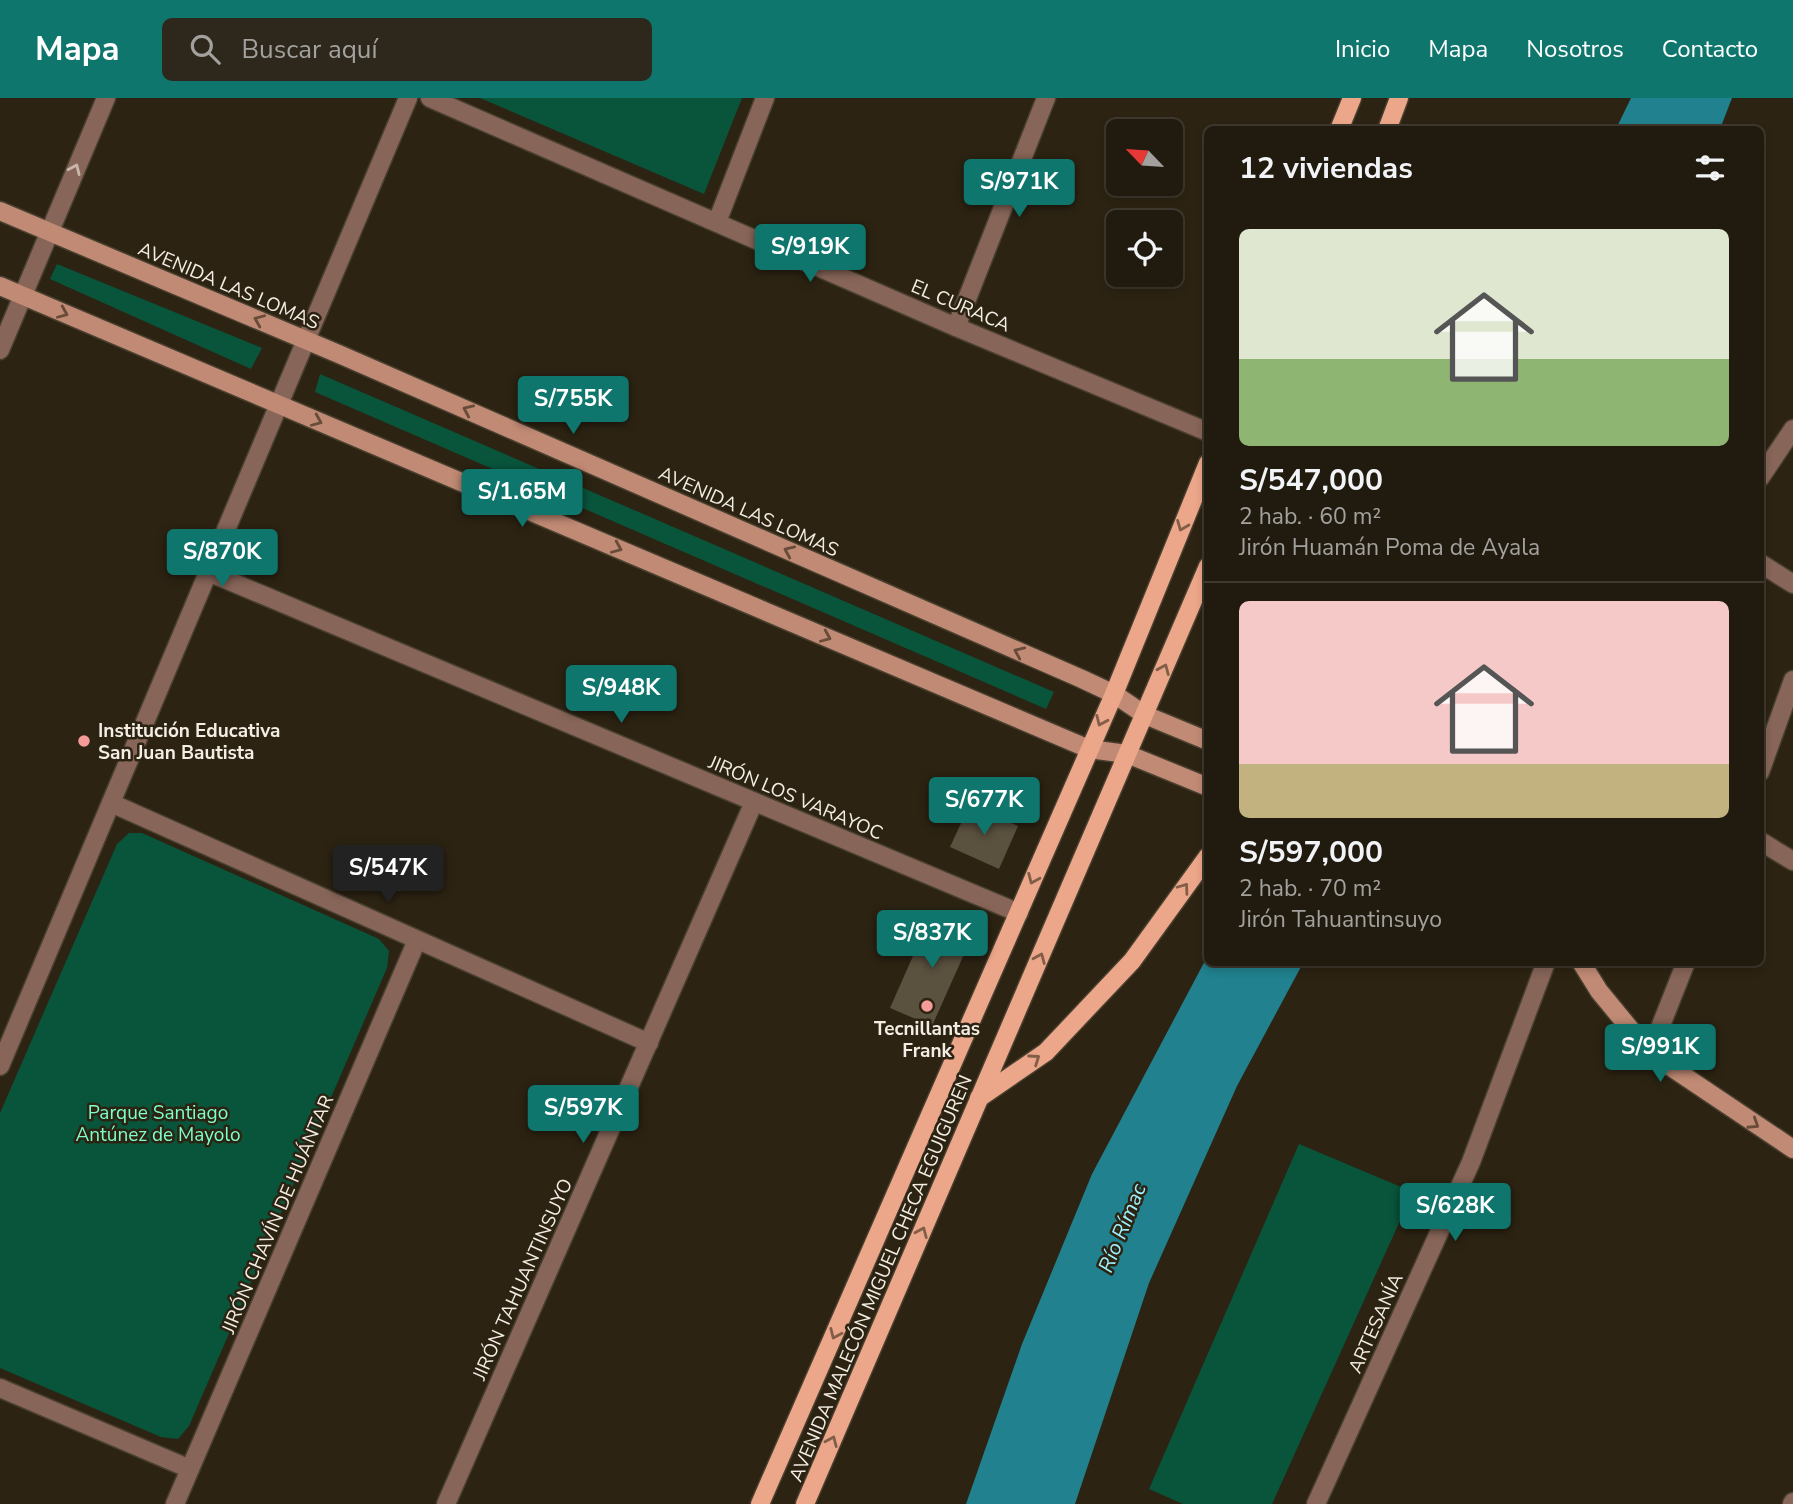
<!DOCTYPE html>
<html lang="es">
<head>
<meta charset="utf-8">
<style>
	body { margin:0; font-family:"Nunito Sans",sans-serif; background:#2d271c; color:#f1f3f6; height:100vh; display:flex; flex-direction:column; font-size:26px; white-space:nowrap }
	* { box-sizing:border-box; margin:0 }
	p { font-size:23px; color:#a2a19e }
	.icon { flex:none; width:38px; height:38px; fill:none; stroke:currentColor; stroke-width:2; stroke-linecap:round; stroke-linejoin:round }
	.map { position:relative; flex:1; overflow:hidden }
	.details { position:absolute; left:1204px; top:28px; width:560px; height:840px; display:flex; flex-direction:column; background:#211a0e; border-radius:10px; box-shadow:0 4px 10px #0003,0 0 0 2px #3e382e }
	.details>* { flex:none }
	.needle { width:46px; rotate:295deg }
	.fabs { position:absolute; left:1106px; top:21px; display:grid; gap:14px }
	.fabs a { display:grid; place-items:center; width:77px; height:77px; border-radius:10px; background:#211a0e; box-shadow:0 4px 10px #0003,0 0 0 2px #3e382e; font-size:35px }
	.price { position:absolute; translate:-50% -60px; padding:0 16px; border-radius:7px; background:#0f766e; color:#fff; font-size:23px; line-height:46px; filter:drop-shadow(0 2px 4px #0008) }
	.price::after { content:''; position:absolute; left:50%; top:42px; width:21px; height:16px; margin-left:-10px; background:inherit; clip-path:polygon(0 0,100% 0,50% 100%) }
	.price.active { background:#222; color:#fff }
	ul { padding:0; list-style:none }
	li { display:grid; align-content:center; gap:14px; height:371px; padding:0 35px }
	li+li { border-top:2px solid #3e382e }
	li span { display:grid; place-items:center; height:217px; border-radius:10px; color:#555 }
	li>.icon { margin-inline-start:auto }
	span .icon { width:126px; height:126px; fill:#fffc; stroke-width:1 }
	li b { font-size:30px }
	h2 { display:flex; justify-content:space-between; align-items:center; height:84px; padding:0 35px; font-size:30px }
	header { display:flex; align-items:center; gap:42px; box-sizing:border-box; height:98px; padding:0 35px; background:#0f766e; color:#fff }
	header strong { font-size:33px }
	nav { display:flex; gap:38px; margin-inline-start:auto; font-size:24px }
	.search { width:490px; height:63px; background:#2d271c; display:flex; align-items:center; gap:18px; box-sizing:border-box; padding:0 24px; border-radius:10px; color:#a2a19e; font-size:26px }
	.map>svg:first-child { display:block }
</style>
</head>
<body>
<header>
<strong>Mapa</strong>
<div class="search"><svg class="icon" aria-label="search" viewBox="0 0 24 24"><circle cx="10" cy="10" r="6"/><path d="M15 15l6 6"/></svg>Buscar aquí</div>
<nav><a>Inicio</a><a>Mapa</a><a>Nosotros</a><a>Contacto</a></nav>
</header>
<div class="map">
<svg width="1793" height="1406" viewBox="0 0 1793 1406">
	<rect width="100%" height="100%" fill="#2c2312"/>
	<g fill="#09553c">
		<path d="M480 0H742L704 96Z"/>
		<path d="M57 166 262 250 251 271 50 181Z"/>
		<path d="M320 276 1054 594 1046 611 315 294Z"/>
		<path d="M129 735H142L379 841 389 853 387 870 189 1328 178 1341 161 1339 0 1270V1015L117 746Z"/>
		<path d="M1299 1046 1413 1094 1272 1406H1183L1149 1391Z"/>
	</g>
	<g fill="#21818e">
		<path d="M1631 0H1732L1720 31H1616Z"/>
		<path d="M1207 859 1208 864 1303 865 1237 988 1149 1185 1075 1406H966L1022 1246 1092 1076Z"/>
	</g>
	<g fill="#5b513f">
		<path d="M970 706 1018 728 999 771 950 749Z"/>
		<path d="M932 815 974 834 932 928 890 910Z"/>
	</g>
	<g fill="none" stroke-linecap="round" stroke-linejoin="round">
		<defs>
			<g id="minor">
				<path d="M430 0 956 229 1208 334"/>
				<path d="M717 124 765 0"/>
				<path d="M956 229 1046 0"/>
				<path d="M1760 380 1793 331"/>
				<path d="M1760 465 1793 486"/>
				<path d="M208 474 1019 815"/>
				<path d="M1760 674 1793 582"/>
				<path d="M111 705 649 945"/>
				<path d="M1760 743 1793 763"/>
				<path d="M1650 955 1686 864"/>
				<path d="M0 968 408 0"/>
				<path d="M0 1290 190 1371"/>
				<path d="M175 1406 417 842"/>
				<path d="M446 1406 754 704"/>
				<path d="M1316 1406 1471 1064 1546 864"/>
				<path d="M1792 1406 1793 1404"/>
			</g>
			<path id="tertiary" d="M0 252 106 0"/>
			<g id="secondary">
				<path d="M0 113 341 257 1082 581 1114 596 1145 617 1208 643"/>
				<path d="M0 188 1089 651 1127 656 1208 689"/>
				<path d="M1581 864 1599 893 1650 955 1793 1051"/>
			</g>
			<g id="primary">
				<path d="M1339 32 1352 0"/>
				<path d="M1387 32 1399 0"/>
				<path d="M979 1000 1046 954 1132 863 1208 758"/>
				<path d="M760 1406 1114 596 1208 365"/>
				<path d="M805 1406 1208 468"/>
			</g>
		</defs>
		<use href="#minor" stroke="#483f2f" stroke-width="21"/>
		<use href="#tertiary" stroke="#483f2f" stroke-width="21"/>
		<use href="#secondary" stroke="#483f2f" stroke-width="21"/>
		<use href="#primary" stroke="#483f2f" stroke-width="21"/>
		<use href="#minor" stroke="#876558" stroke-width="18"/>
		<use href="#tertiary" stroke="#876558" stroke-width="18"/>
		<use href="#secondary" stroke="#c08a74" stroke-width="18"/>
		<use href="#primary" stroke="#eca68a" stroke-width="18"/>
	</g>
	<defs><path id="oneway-chevron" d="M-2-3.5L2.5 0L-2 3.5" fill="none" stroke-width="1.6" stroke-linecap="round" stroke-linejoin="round" transform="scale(1.75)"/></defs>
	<use stroke="#c8b7ab" href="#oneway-chevron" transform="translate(75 71) rotate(-66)"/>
	<g stroke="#674c39">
		<use href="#oneway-chevron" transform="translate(63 215) rotate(23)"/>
		<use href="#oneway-chevron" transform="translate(259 222) rotate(-157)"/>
		<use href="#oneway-chevron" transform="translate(468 312) rotate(-156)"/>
		<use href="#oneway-chevron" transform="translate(317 323) rotate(23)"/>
		<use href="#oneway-chevron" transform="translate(617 450) rotate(23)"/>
		<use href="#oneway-chevron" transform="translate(789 453) rotate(-156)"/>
		<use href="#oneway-chevron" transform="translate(826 539) rotate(23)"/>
		<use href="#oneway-chevron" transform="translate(1019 554) rotate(-156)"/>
		<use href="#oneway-chevron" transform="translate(1754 1026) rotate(33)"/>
	</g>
	<g stroke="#825e48">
		<use href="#oneway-chevron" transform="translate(1182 428) rotate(112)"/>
		<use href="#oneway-chevron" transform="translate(1164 571) rotate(-67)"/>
		<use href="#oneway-chevron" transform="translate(1101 623) rotate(114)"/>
		<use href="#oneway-chevron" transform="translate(1033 781) rotate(113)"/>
		<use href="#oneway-chevron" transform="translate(1184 790) rotate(-54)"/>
		<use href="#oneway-chevron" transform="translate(1040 860) rotate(-67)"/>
		<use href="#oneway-chevron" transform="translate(1035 961) rotate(-35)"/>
		<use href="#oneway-chevron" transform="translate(922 1134) rotate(-67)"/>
		<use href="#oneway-chevron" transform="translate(835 1236) rotate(114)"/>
		<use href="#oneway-chevron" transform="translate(832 1343) rotate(-67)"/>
	</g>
	<g fill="#f59b98" stroke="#2c2312" stroke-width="2.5">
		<circle cx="84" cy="643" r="7"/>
		<circle cx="927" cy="908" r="7"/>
	</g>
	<g text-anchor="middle" stroke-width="5" stroke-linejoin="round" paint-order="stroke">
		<g font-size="19" fill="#f3ede3" stroke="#2c2312">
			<text transform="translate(229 187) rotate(23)" y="7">AVENIDA LAS LOMAS</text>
			<text transform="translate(961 207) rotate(23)" y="7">EL CURACA</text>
			<text transform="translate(749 413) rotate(24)" y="7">AVENIDA LAS LOMAS</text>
			<text transform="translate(796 699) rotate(23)" y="7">JIRÓN LOS VARAYOC</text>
			<text transform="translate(277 1116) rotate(-67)" y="7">JIRÓN CHAVÍN DE HUÁNTAR</text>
			<text transform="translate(880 1180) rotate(-67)" y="7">AVENIDA MALECÓN MIGUEL CHECA EGUIGUREN</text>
			<text transform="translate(522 1181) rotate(-66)" y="7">JIRÓN TAHUANTINSUYO</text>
			<text transform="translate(1375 1225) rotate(-66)" y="7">ARTESANÍA</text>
		</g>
		<g font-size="19" font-weight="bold" fill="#f3ede3" stroke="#2c2312" text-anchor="start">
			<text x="98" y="639">Institución Educativa<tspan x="98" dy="22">San Juan Bautista</tspan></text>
			<text x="927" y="937" text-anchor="middle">Tecnillantas<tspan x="927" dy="22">Frank</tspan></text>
		</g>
		<g font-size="19" fill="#7cffcb" stroke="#2c2312">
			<text x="158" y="1021">Parque Santiago<tspan x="158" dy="22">Antúnez de Mayolo</tspan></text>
		</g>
		<g font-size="21" font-style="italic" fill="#9ef1fe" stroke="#2c2312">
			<text transform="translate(1122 1130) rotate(-68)" y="7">Río Rímac</text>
		</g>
	</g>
</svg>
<div class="fabs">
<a><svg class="needle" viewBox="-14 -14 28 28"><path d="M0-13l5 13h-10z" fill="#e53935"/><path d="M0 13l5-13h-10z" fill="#a2a19e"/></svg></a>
<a><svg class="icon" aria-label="locate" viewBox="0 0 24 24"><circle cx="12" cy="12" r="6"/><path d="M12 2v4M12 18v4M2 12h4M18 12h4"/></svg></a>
</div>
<b class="price" style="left:1019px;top:121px">S/971K</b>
<b class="price" style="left:810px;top:186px">S/919K</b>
<b class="price" style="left:573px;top:338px">S/755K</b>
<b class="price" style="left:522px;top:431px">S/1.65M</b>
<b class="price" style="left:222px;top:491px">S/870K</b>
<b class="price" style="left:621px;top:627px">S/948K</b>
<b class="price" style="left:984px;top:739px">S/677K</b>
<b class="price active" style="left:388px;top:807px">S/547K</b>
<b class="price" style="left:932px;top:872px">S/837K</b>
<b class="price" style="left:1660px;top:986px">S/991K</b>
<b class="price" style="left:583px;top:1047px">S/597K</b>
<b class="price" style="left:1455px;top:1145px">S/628K</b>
<section class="details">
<h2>12 viviendas<svg class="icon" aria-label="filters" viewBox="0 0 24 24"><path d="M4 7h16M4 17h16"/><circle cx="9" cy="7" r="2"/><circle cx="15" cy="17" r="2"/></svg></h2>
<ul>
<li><span style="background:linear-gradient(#dfe7d0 60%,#8fb573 0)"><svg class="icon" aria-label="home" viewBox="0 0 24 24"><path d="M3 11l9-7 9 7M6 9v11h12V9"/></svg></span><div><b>S/547,000</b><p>2 hab. · 60 m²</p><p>Jirón Huamán Poma de Ayala</p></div></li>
<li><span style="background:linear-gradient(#f6c9c9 75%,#c2b280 0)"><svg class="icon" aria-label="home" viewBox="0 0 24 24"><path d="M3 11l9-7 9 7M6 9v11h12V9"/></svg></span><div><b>S/597,000</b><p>2 hab. · 70 m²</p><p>Jirón Tahuantinsuyo</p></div></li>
</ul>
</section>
</div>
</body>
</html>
